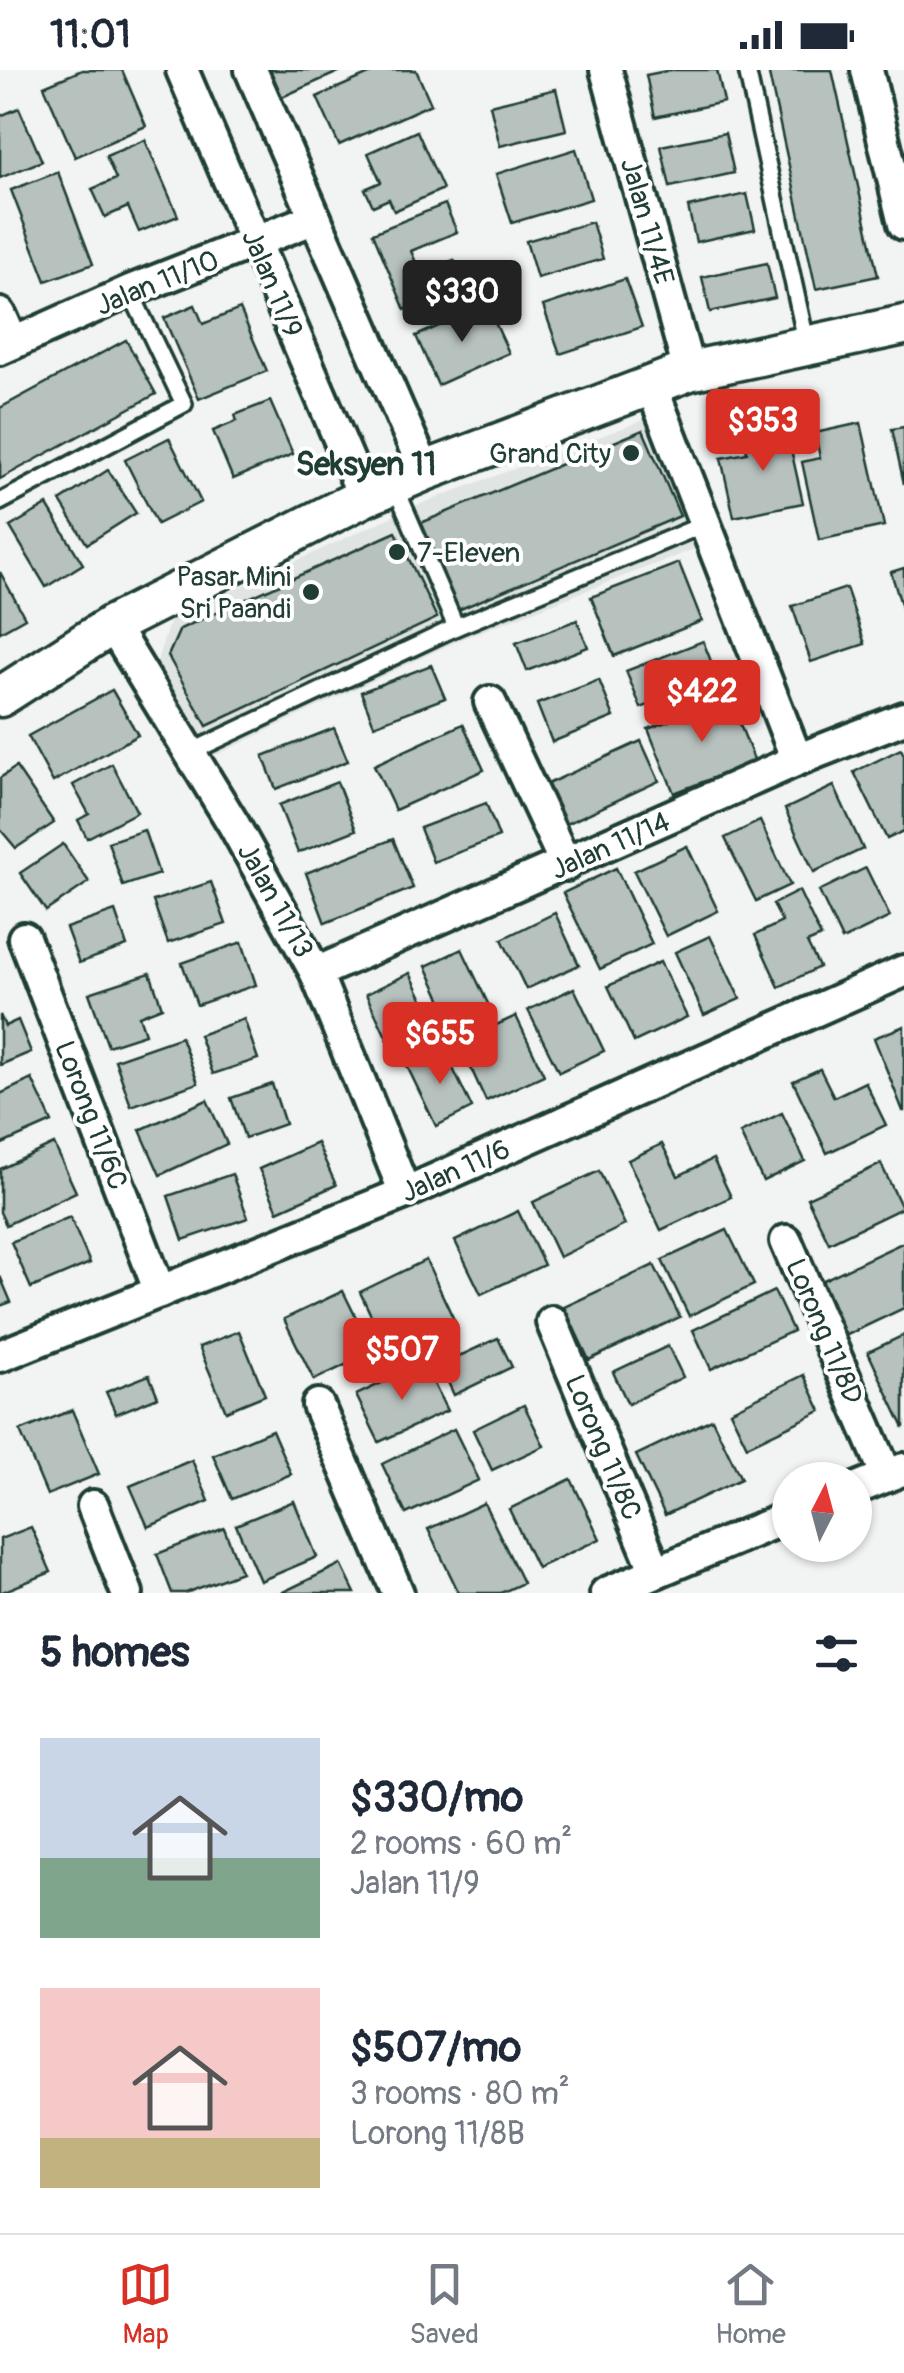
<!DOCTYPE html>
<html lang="en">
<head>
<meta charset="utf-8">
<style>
	body { margin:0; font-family:Pangolin,sans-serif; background:#f2f2f3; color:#1f2937; height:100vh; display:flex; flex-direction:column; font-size:38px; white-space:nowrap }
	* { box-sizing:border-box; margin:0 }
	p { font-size:32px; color:#747a83 }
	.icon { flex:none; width:55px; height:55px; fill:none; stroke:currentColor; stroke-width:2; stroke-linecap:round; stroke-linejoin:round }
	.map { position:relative; height:1523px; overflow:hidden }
	.drawer { display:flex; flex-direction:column; background:#fff; flex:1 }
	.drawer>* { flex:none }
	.needle { width:65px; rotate:6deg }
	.controls { position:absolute; left:772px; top:1392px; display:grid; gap:20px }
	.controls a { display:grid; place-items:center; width:100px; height:100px; border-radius:50%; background:#fff; box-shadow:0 2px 8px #0004; font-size:50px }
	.price { position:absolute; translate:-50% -85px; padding:0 22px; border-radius:10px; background:#d93025; color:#fff; font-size:32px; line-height:65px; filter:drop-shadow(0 2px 5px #0008) }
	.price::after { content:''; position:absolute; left:50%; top:60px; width:30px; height:22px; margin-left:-15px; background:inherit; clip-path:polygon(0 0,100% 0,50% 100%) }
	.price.active { background:#222; color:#fff }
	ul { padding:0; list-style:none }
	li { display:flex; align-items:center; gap:30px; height:250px; padding:0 40px }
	li span { display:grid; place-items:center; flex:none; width:280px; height:200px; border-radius:0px; color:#555 }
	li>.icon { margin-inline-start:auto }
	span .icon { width:120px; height:120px; fill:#fffc; stroke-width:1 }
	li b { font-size:42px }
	h2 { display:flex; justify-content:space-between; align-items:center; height:120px; padding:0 40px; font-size:42px }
	.status { display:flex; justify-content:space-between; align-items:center; height:70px; padding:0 50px; background:#fff; direction:ltr }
	.status svg { height:28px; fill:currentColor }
	.tab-bar { display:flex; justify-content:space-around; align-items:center; height:140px; border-top:2px solid #e0e1e3; background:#fff; font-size:28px; color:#747a83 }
	.tab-bar a { display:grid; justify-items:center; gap:5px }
	.tab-bar .active { color:#d93025 }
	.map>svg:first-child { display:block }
</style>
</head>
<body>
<div class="status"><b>11:01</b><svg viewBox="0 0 49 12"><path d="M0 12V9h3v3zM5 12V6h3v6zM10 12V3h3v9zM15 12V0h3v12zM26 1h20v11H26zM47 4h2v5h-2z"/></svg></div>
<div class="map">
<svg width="904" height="1523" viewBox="0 0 904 1523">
	<rect width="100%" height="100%" fill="#f2f3f3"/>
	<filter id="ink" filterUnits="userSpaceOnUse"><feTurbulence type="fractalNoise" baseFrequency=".01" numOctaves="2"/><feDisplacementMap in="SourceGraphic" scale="20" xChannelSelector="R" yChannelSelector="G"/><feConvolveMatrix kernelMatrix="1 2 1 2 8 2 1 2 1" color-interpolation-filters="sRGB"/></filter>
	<g filter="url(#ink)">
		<path fill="#e0e4e3" d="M652 347 702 476 461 569 214 686 156 594 170 550 412 437Z"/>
		<g fill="#b7c1bd" stroke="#1f3d34" stroke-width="2.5">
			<path d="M82 0H122L146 56 75 87 44 16Z"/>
			<path d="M270 0H343L282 27Z"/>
			<path d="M378 0H416L431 34 339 75 317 27Z"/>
			<path d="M671 0H717L724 32 655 47 646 5Z"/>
			<path d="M768 0H832L878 206 816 219Z"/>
			<path d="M556 19 566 60 500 76 490 35Z"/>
			<path d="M19 38 42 91 0 108V46Z"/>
			<path d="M417 61 443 119 394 141 389 129 373 136 365 119 381 112 368 83Z"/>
			<path d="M725 63 734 103 670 117 661 76Z"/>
			<path d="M145 70 178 146 139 162 128 137 105 147 92 119 116 109 106 86Z"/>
			<path d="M576 79 591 129 512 153 496 104Z"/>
			<path d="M58 102 93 194 46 211 11 120Z"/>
			<path d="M747 124 755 159 696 172 688 137Z"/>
			<path d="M445 134 457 162 411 181 421 204 454 190 465 216 405 240 373 163Z"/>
			<path d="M592 152 603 189 537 208 526 171Z"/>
			<path d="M767 193 775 228 710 242 702 207Z"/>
			<path d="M625 209 642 257 560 284 543 236Z"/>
			<path d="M195 235 203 254 240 239 267 301 199 329 164 248Z"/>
			<path d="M487 235 509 283 438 315 416 266Z"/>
			<path d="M126 270 156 324 0 409V338Z"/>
			<path d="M270 331 293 384 233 409 213 361 237 351 235 345Z"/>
			<path d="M861 353 884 456 819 470 802 392 820 388 815 363Z"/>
			<path d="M786 357 803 433 734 447 721 388 747 383 744 366Z"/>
			<path d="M904 357V414L892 359Z"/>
			<path d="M643 360 680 446 458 540 421 453Z"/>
			<path d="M169 368 201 432 157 454 125 390Z"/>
			<path d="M108 400 136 443 87 474 60 431Z"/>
			<path d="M47 435 83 494 46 517 10 457Z"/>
			<path d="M396 462 437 548 207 656 168 586 180 559Z"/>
			<path d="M679 493 702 551 614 586 591 527Z"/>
			<path d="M904 498V544L891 502Z"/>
			<path d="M0 502 25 548 0 562Z"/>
			<path d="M846 518 865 574 811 592 792 536Z"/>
			<path d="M577 550 588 577 527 601 516 573Z"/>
			<path d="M703 571 718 609 641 638 626 601Z"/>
			<path d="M431 595 445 628 374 655 361 622Z"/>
			<path d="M599 610 614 647 552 672 537 634Z"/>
			<path d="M112 620 138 665 53 712 28 666Z"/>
			<path d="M729 627 755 692 674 723 648 659Z"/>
			<path d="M463 654 484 700 395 740 374 695Z"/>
			<path d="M334 658 348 691 276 719 263 686Z"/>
			<path d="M641 671 659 711 564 755 545 715Z"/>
			<path d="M901 679 904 685V761L887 769 854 702Z"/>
			<path d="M112 694 137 742 87 768 78 750 89 744 73 715Z"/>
			<path d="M16 697 54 753 16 778 0 759V708Z"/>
			<path d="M337 712 356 760 298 783 279 735Z"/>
			<path d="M834 716 863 779 814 802 785 739Z"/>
			<path d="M486 733 499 767 433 792 420 758Z"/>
			<path d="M760 751 790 815 756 831 725 768Z"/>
			<path d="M144 760 159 804 123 816 108 772Z"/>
			<path d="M393 769 413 818 325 853 306 803Z"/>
			<path d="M63 774 89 812 46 841 20 803Z"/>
			<path d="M687 776 718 841 666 866 634 801Z"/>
			<path d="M616 798 652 874 600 899 563 823Z"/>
			<path d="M866 798 890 847 842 870 819 821Z"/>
			<path d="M211 812 226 854 168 873 153 831Z"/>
			<path d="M799 821 821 867 807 873 819 897 779 917 755 865 782 852 773 834Z"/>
			<path d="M115 841 127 876 79 893 66 858Z"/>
			<path d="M555 843 579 895 526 919 502 869Z"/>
			<path d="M710 866 740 929 704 945 675 882Z"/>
			<path d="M242 872 256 915 197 935 182 893Z"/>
			<path d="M462 879 491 940 455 958 426 896Z"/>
			<path d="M660 892 687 947 634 972 608 916Z"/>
			<path d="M150 903 162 937 139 946 145 964 108 976 89 923Z"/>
			<path d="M410 903 437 958 392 979 366 924Z"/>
			<path d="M574 918 604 981 559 1002 528 940Z"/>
			<path d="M0 945 5 956 18 950 31 982 0 995Z"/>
			<path d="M516 946 544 1005 486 1031 459 972Z"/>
			<path d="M244 949 258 989 213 1004 199 965Z"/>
			<path d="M904 956V1041H903L874 968Z"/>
			<path d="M181 967 198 1013 131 1036 115 990Z"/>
			<path d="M443 978 472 1038 436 1056 407 996Z"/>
			<path d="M820 999 834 1027 865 1012 886 1055 827 1083 793 1011Z"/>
			<path d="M32 1009 52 1052 0 1075V1024Z"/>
			<path d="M272 1014 285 1054 245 1068 231 1028Z"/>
			<path d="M207 1030 227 1074 160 1105 140 1060Z"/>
			<path d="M782 1043 805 1091 763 1111 740 1063Z"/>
			<path d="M317 1073 336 1115 278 1141 259 1099Z"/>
			<path d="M54 1074 76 1122 6 1155 0 1142V1099Z"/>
			<path d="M662 1074 678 1106 713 1089 731 1127 661 1160 628 1090Z"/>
			<path d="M881 1094 902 1138 829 1173 807 1128Z"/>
			<path d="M599 1101 625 1155 559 1187 533 1132Z"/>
			<path d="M232 1104 248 1148 183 1170 168 1126Z"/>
			<path d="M518 1141 544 1195 481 1224 455 1171Z"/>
			<path d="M70 1147 90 1193 31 1218 11 1172Z"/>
			<path d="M727 1160 754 1215 689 1246 662 1190Z"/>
			<path d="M904 1172V1238L845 1266 819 1212Z"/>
			<path d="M426 1190 455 1252 389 1283 360 1222Z"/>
			<path d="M654 1195 680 1247 589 1290 564 1237Z"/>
			<path d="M0 1206 11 1232 0 1236Z"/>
			<path d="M343 1221 373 1282 314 1310 284 1249Z"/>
			<path d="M774 1221 793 1261 711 1299 693 1260Z"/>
			<path d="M239 1261 265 1325 226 1341 199 1277Z"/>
			<path d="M904 1265V1358L868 1282Z"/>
			<path d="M498 1268 512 1297 454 1325 440 1295Z"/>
			<path d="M668 1276 683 1307 628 1334 613 1302Z"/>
			<path d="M424 1293 447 1341 379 1372 356 1325Z"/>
			<path d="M149 1305 158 1327 116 1344 106 1322Z"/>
			<path d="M804 1305 821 1341 747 1376 730 1341Z"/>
			<path d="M524 1335 544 1376 492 1400 473 1360Z"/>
			<path d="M72 1340 99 1404 47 1425 20 1361Z"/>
			<path d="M712 1349 741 1409 665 1445 636 1385Z"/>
			<path d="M454 1359 479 1410 406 1444 382 1394Z"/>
			<path d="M272 1360 291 1404 232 1429 213 1385Z"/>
			<path d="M192 1390 209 1431 148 1457 130 1416Z"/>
			<path d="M571 1409 600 1469 537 1498 509 1439Z"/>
			<path d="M294 1431 317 1487 260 1511 236 1455Z"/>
			<path d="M484 1433 523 1513 501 1523H459L428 1459Z"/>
			<path d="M31 1457 51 1502 0 1523V1469Z"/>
			<path d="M224 1458 241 1502 186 1523H172L157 1484Z"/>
			<path d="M341 1494 355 1523H281Z"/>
		</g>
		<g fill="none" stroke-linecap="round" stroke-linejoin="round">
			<defs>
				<g id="service">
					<path d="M747 0 807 275"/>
					<path d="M394 414 456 557"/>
					<path d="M0 432 184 334 130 221"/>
					<path d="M191 682 456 557 705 454"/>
				</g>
				<g id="minor">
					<path d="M182 0 364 427"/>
					<path d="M251 0 425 401"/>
					<path d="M606 0 689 301"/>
					<path d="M867 0 904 154"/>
					<path d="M0 244 13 273"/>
					<path d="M0 279 130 221 315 148"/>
					<path d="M651 315 797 690"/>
					<path d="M112 555 234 755 316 903 405 1123"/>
					<path d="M490 632 566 795"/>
					<path d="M24 868 160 1222"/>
					<path d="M316 903 797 690 904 648"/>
					<path d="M786 1171 887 1406"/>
					<path d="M552 1252 656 1502"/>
					<path d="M0 1286 405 1123 904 901"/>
					<path d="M318 1335 398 1523"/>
					<path d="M855 1419 904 1399"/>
					<path d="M93 1436 127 1523"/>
					<path d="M606 1523 790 1446"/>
				</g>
				<path id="tertiary" d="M0 627 112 555 364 427 425 401 689 301 904 255"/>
			</defs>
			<use href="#service" stroke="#1f3d34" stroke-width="22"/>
			<use href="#minor" stroke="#1f3d34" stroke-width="38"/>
			<use href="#tertiary" stroke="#1f3d34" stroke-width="45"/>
			<use href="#service" stroke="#fff" stroke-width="15"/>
			<use href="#minor" stroke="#fff" stroke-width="30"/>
			<use href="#tertiary" stroke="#fff" stroke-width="38"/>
		</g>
	</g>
	<g fill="#1f3d34" stroke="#fff" stroke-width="4">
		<circle cx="631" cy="383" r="10"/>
		<circle cx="397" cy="482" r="10"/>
		<circle cx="311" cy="522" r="10"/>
	</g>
	<g text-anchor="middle" stroke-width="8" stroke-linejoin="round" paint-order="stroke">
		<g font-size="28" fill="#1f3d34" stroke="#fff">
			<text transform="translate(648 151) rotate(74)" y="10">Jalan 11/4E</text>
			<text transform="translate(157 212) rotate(-22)" y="10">Jalan 11/10</text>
			<text transform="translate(273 213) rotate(67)" y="10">Jalan 11/9</text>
			<text transform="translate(610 775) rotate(-24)" y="10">Jalan 11/14</text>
			<text transform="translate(276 830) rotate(61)" y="10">Jalan 11/13</text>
			<text transform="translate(92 1045) rotate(69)" y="10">Lorong 11/6C</text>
			<text transform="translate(455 1100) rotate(-24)" y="10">Jalan 11/6</text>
			<text transform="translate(825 1261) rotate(67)" y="10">Lorong 11/8D</text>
			<text transform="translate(604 1377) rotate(67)" y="10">Lorong 11/8C</text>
		</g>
		<g font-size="28" fill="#1f3d34" stroke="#fff" text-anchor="end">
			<text x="611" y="393">Grand City</text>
			<text x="417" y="492" text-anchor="start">7-Eleven</text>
			<text x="291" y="516">Pasar Mini<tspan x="291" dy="32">Sri Paandi</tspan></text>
		</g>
		<g font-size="32" font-weight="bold" fill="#1f3d34" stroke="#fff">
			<text x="366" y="405">Seksyen 11</text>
		</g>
	</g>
</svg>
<div class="controls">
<a><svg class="needle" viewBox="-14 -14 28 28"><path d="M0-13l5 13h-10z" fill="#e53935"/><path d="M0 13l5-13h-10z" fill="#747a83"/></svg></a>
</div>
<b class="price active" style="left:462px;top:275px">$330</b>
<b class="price" style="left:763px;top:404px">$353</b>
<b class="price" style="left:702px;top:675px">$422</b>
<b class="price" style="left:440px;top:1017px">$655</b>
<b class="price" style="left:402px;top:1333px">$507</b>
</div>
<section class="drawer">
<h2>5 homes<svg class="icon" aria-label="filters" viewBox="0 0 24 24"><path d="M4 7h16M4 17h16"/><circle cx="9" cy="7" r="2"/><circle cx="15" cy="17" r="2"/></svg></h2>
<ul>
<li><span style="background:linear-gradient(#c9d6e8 60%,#7fa58c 0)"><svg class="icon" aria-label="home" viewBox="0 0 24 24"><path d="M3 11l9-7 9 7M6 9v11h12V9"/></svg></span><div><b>$330/mo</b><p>2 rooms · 60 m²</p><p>Jalan 11/9</p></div></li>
<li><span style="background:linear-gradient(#f6c9c9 75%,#c2b280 0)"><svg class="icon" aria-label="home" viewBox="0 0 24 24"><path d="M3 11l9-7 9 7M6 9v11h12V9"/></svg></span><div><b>$507/mo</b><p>3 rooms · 80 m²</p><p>Lorong 11/8B</p></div></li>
</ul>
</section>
<nav class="tab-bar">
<a class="active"><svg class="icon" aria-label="map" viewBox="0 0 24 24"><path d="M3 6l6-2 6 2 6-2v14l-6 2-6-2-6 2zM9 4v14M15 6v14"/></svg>Map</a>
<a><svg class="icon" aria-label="saved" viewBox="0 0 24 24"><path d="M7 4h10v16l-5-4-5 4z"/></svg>Saved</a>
<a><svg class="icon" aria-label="home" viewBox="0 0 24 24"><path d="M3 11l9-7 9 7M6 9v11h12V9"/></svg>Home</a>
</nav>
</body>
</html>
